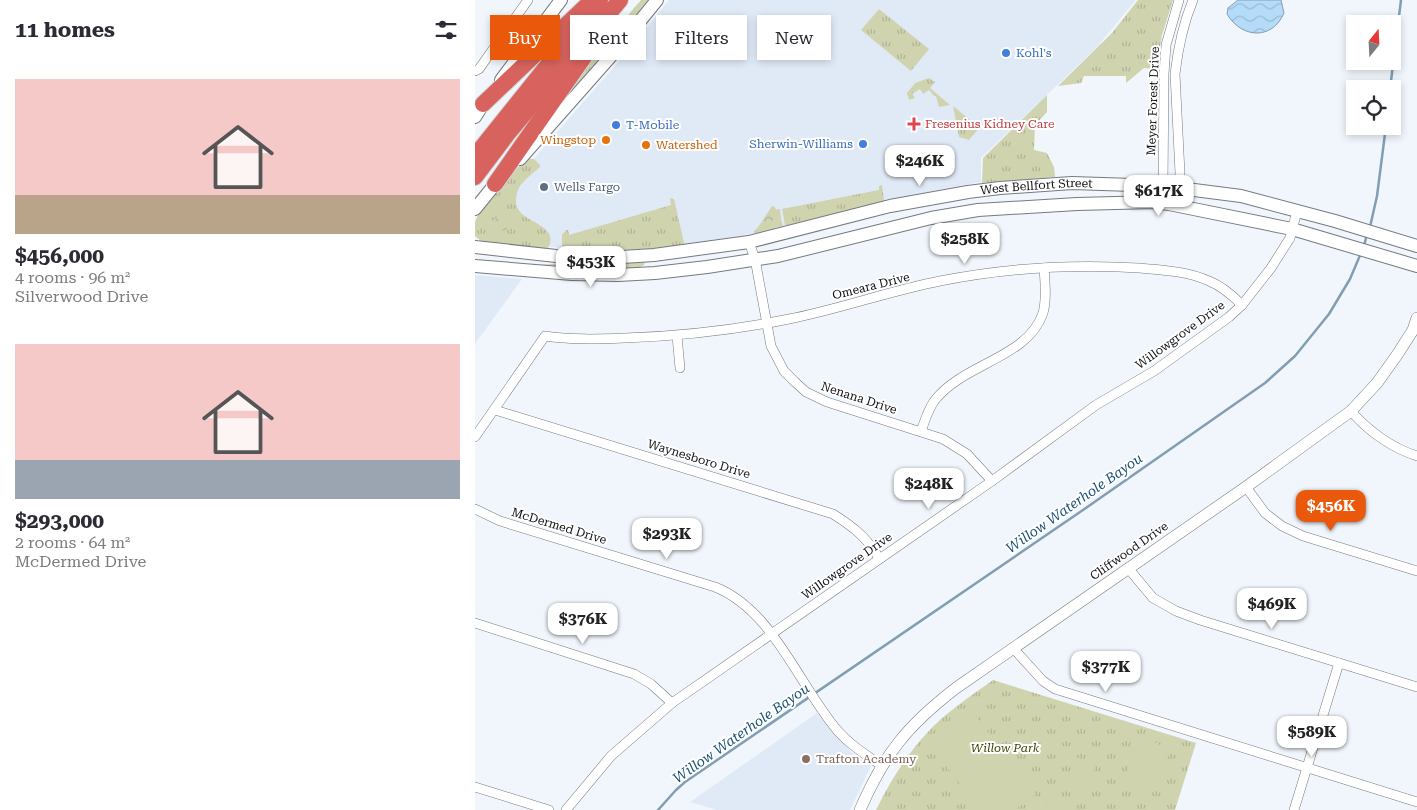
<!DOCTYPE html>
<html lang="en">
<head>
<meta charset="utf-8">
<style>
	body { margin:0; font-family:"Roboto Serif",serif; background:#f2f2f3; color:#2b2b33; height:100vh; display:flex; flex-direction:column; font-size:19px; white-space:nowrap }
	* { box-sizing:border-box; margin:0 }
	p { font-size:16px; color:#7c7c81 }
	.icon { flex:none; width:28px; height:28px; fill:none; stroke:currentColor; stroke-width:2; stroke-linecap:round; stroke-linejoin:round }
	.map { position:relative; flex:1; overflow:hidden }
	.details { display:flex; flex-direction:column; background:#fff; width:475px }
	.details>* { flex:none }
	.hud { position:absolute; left:15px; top:15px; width:475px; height:45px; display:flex; gap:10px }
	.needle { width:32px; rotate:18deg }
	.tools { position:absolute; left:871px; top:15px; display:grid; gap:10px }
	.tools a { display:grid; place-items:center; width:55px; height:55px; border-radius:0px; background:#fff; box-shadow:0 2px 8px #0003; font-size:25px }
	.price { position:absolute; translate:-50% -42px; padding:0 11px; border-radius:10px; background:#fff; color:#222; font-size:16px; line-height:32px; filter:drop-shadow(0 1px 2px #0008) }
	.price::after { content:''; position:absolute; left:50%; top:30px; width:15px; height:11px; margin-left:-8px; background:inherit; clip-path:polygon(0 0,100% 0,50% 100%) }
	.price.active { background:#ea580c; color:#fff }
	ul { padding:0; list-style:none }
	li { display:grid; align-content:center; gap:10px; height:265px; padding:0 15px }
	li span { display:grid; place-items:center; height:155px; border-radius:0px; color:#555 }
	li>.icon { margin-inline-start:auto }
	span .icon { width:90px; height:90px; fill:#fffc; stroke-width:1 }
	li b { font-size:21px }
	h2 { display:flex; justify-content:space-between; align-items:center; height:60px; padding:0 15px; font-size:21px }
	.pill { padding:0 18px; border-radius:0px; background:#fff; box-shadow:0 2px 8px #0003; font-size:18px; line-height:45px }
	.pill.active { background:#ea580c; color:#fff }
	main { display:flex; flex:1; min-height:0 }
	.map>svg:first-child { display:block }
</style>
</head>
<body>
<main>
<section class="details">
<h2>11 homes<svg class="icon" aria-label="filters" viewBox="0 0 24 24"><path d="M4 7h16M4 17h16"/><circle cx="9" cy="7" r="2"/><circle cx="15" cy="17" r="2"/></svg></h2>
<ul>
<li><span style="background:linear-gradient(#f6c9c9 75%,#b9a48a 0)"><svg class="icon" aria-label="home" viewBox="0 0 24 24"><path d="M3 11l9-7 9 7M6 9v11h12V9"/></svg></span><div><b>$456,000</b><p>4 rooms · 96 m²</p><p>Silverwood Drive</p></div></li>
<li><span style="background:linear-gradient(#f6c9c9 75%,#9aa5b1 0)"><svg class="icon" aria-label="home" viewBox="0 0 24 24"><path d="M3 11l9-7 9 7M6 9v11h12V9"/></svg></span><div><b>$293,000</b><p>2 rooms · 64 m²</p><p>McDermed Drive</p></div></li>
</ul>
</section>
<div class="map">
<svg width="942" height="810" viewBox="0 0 942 810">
	<defs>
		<pattern id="grass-tufts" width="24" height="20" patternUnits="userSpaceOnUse" patternTransform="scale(1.25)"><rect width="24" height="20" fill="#cfd3ae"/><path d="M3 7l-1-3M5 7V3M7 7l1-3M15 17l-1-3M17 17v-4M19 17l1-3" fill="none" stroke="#b1b495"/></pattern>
		<pattern id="forest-crowns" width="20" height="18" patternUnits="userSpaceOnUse" patternTransform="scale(1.25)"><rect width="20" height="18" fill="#cfd3ae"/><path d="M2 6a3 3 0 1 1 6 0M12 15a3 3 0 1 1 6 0" fill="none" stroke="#b1b495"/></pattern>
		<pattern id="water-waves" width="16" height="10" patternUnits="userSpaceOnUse" patternTransform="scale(1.25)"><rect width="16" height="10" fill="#b4dbf8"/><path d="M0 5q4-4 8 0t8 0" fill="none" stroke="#9abbd4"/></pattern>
	</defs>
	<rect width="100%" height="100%" fill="#f0f6fc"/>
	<g fill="#e0eaf7">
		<path d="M194 0H661L621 48 506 158V182L409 200 313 226 266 236 205 245 88 248 9 240 7 218 147 58Z"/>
		<path d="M0 275 47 279 0 344Z"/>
		<path d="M342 713 377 753 396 766 375 810H242L215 802Z"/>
	</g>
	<g fill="url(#grass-tufts)">
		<path d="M166 0H175L81 113 100 80 124 49Z"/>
		<path d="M663 0H698L687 35 681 69 669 68 651 83V76H609L606 83 583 86 637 33Z"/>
		<path d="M404 9 454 49 436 71 386 30Z"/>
		<path d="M454 78 460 82 455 88 475 105 464 107 461 96H459L454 90 448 94 445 89 437 94 440 98 434 100 432 93 440 83Z"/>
		<path d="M572 95V112L560 125 559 150 572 153 579 167 580 177 507 183 508 158Z"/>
		<path d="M478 106 500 124 503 125 507 121 505 127 494 140 484 137Z"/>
		<path d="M50 159H59L65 165V167C58 173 50 179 45 186 42 191 41 195 41 201 40 224 89 222 72 250L7 242 0 236V222L3 215Z"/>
		<path d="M407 185 409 201 406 205 313 229 312 225H310L307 209 404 190V186Z"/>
		<path d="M195 198 199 199 210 247 146 252 90 251 87 248V235L91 230H93L94 235 196 205Z"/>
		<path d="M306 219 308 226 299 228 300 232 283 236 279 232 286 223Z"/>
		<path d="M161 259 170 262 169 265 161 269 101 270 42 266Z"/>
		<path d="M518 680 721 743 700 810H401C414 783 432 754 452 733 471 712 496 696 518 680Z"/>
	</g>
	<g fill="url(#forest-crowns)">
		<path d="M297 206 300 207 301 210 305 209 306 219 286 223Z"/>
		<circle cx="26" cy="223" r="8"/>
	</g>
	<g fill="#cfd3ae">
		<path d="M497 711 561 794 540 810H505L454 744Z"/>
		<path d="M670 735 694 751V754L680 782 665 786 652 770V755L657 740Z"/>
		<path d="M603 758 621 763 612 792 595 787Z"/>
		<path d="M574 800 607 810H571Z"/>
	</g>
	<path fill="url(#water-waves)" stroke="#829eb3" d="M763 0H806L809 13C797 41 766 38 752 14L753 8Z"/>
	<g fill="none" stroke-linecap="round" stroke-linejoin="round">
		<g stroke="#829eb3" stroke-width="2.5">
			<path d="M915 89 926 0"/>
			<path d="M895 227 902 196 911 126"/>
			<path d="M889 246 892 234"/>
			<path d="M183 810 201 790 210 782 608 510 790 383 820 356 854 314 875 279 886 253"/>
		</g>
		<defs>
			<g id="minor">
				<path d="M0 71 4 69 53 0"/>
				<path d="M694 204 704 188 705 173 700 74C703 48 708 24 718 0"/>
				<path d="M694 204 688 186 689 74 691 45 704 0"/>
				<path d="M274 242 280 259 296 346 309 371 320 382 331 392 352 402 468 439 492 454 517 481"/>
				<path d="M202 336 205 368"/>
				<path d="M20 410 358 514C380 528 391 537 404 558"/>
				<path d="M876 411C893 431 917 448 942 456"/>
				<path d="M446 431C450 421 453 409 460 400 489 363 553 358 568 313 572 299 570 283 569 268"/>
				<path d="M0 437 70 336C97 340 123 339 150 338 205 336 260 330 314 319 365 309 414 291 465 281 530 268 597 264 664 268 687 270 712 271 734 281 747 286 757 295 767 305"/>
				<path d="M771 487 790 513 807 526 828 536 942 571"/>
				<path d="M0 509 25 521 240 587C298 610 323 684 362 730 374 744 391 755 406 765"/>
				<path d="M653 568 678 598 701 611 725 620 942 687"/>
				<path d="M0 623 159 674 176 684 197 703"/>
				<path d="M538 648 568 681 580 689 942 802"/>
				<path d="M0 787 74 810"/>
				<path d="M91 810 136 756 197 703 517 481 621 405 679 371 754 317 767 305 796 268 815 238 822 211"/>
				<path d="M819 810 864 663"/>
			</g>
			<path id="tertiary" d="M385 810C409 754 433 725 481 688L771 487 876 411 902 383 922 355 938 330 942 318"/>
			<g id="secondary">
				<path d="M26 80 86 0"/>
				<path d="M0 117 12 98"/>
				<path d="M45 159 144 47 182 0"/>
				<path d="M0 209 25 178"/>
				<path id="s1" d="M0 247 81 256 147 257 179 255 274 242 415 206 493 192 525 188 597 183 688 186 766 196 860 221 942 246"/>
				<path d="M0 266 97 274 143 275 180 273 232 267 303 256 456 218 503 210 602 204 679 202 694 204 817 229 942 266"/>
			</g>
			<g id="motorway">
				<path d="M8 104 110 7"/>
				<path d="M0 156 125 0"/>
				<path d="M0 177 34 132 145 0"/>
				<path d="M20 184 109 57"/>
			</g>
		</defs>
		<use href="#minor" stroke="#757a80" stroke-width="10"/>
		<use href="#tertiary" stroke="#757a80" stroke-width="12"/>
		<use href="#secondary" stroke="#757a80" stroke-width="14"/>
		<use href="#motorway" stroke="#d3d4d4" stroke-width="18"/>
		<use href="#minor" stroke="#fff" stroke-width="9"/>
		<use href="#tertiary" stroke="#fff" stroke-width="11"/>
		<use href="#secondary" stroke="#fff" stroke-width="12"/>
		<use href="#motorway" stroke="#d8635e" stroke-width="16"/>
	</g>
	<g fill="#3f7fe0" stroke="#fff" stroke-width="2">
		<circle cx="531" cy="53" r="5"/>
		<circle cx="141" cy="125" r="5"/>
		<circle cx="388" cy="144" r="5"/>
	</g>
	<path fill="#e0444e" stroke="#fff" stroke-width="2" d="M436.5 116.5h5v5h5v5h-5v5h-5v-5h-5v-5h5z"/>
	<g fill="#e8710a" stroke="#fff" stroke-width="2">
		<circle cx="131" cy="140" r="5"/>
		<circle cx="171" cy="145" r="5"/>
	</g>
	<circle fill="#5c6f8a" stroke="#fff" stroke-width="2" cx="69" cy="187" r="5"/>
	<circle fill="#8d6e63" stroke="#fff" stroke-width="2" cx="331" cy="759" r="5"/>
	<g text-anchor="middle" stroke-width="4" stroke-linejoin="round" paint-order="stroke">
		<g font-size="12" fill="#366cbe" stroke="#fff" text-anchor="start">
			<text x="541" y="57">Kohl's</text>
			<text x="151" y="129">T-Mobile</text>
			<text x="378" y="148" text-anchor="end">Sherwin-Williams</text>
		</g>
		<g font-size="12" fill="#0d0e11" stroke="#fff">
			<text transform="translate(678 101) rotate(-88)" y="4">Meyer Forest Drive</text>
			<text dy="4" stroke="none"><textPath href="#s1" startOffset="569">West Bellfort Street</textPath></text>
			<text transform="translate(396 286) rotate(-14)" y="4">Omeara Drive</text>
			<text transform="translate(705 335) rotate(-36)" y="4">Willowgrove Drive</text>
			<text transform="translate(384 398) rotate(18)" y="4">Nenana Drive</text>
			<text transform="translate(224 459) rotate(17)" y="4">Waynesboro Drive</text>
			<text transform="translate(84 526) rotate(17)" y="4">McDermed Drive</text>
			<text transform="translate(654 551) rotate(-35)" y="4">Cliffwood Drive</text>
			<text transform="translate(372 566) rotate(-35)" y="4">Willowgrove Drive</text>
		</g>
		<g font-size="12" fill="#be3a42" stroke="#fff" text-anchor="start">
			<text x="450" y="128">Fresenius Kidney Care</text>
		</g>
		<g font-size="12" fill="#c56008" stroke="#fff" text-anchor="end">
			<text x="121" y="144">Wingstop</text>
			<text x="181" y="149" text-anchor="start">Watershed</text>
		</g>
		<g font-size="12" fill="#4e5e75" stroke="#fff" text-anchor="start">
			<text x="79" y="191">Wells Fargo</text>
		</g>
		<g font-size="12" font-style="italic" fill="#404300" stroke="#fff">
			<text x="530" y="752">Willow Park</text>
		</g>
		<g font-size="12" fill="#785e54" stroke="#fff" text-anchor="start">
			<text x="341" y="763">Trafton Academy</text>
		</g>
		<g font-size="14" font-style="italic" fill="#185174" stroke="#fff">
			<text transform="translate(599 503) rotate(-35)" y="5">Willow Waterhole Bayou</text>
			<text transform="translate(266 733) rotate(-35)" y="5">Willow Waterhole Bayou</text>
		</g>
	</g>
</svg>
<div class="tools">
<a><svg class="needle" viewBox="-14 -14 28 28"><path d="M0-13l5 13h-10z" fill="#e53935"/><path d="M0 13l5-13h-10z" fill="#7c7c81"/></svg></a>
<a><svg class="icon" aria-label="locate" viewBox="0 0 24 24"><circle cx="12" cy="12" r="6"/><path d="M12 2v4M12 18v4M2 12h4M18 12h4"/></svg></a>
</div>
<b class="price" style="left:445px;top:187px">$246K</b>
<b class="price" style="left:684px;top:217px">$617K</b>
<b class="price" style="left:490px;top:265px">$258K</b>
<b class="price" style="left:116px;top:288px">$453K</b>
<b class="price" style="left:454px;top:510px">$248K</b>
<b class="price active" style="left:856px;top:532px">$456K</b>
<b class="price" style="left:192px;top:560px">$293K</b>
<b class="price" style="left:797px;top:630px">$469K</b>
<b class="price" style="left:108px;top:645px">$376K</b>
<b class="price" style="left:631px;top:693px">$377K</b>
<b class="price" style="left:837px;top:758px">$589K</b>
<div class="hud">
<a class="pill active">Buy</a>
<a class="pill">Rent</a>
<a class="pill">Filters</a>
<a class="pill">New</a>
</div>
</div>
</main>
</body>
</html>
